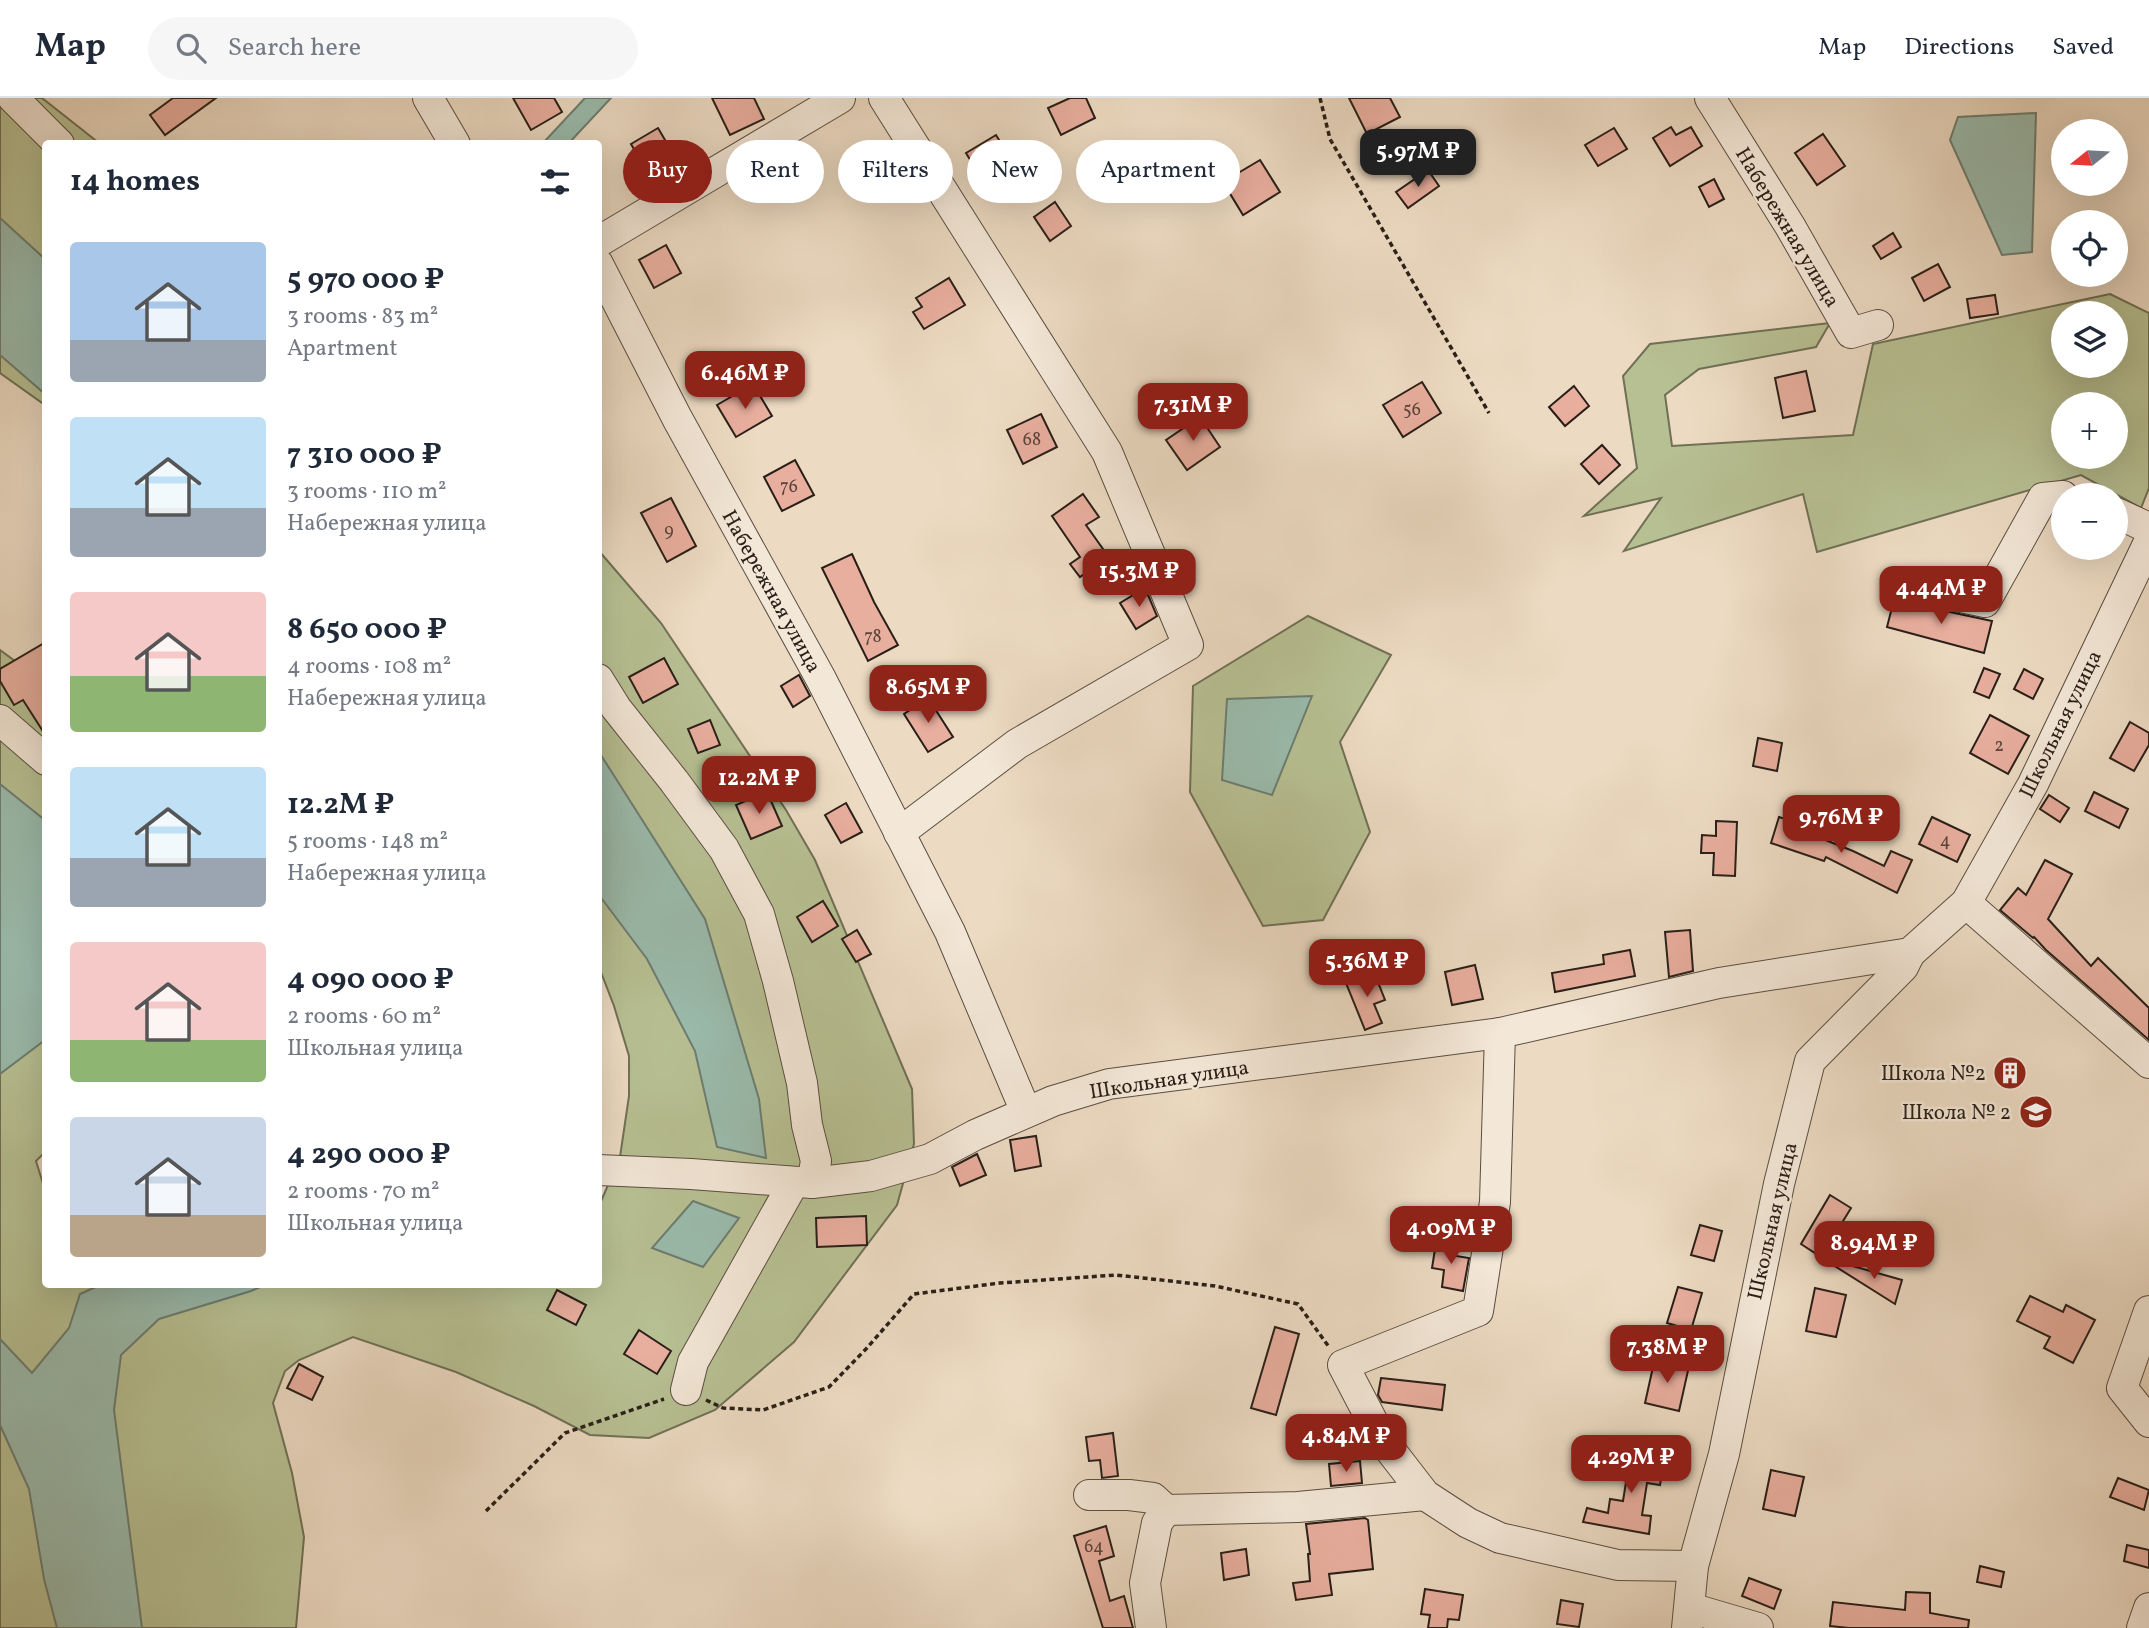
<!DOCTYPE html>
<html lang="en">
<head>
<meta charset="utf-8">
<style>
	body { margin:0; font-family:Vollkorn,serif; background:#f6f6f7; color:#1f2937; height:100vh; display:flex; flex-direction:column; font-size:26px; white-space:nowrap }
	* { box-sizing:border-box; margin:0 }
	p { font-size:23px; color:#747a83 }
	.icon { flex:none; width:38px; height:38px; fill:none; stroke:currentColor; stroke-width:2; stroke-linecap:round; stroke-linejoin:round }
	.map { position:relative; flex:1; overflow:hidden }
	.drawer { position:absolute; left:42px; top:42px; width:560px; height:1148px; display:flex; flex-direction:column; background:#fff; border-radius:7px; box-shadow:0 7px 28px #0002 }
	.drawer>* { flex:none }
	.banner { position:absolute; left:623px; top:42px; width:665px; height:63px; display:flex; gap:14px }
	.needle { width:46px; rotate:252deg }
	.controls { position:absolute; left:2051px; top:21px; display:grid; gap:14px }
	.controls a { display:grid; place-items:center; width:77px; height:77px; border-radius:50%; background:#fff; box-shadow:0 7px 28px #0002; font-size:35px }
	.price { position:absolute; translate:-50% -60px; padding:0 16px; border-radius:14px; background:#8f2418; color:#fff; font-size:23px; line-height:46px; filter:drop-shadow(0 2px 4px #0008) }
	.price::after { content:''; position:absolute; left:50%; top:42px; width:21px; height:16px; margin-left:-10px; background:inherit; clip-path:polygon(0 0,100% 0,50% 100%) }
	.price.current { background:#222; color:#fff }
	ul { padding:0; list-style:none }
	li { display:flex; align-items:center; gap:21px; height:175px; padding:0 28px }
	li span { display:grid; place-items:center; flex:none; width:196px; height:140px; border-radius:7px; color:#555 }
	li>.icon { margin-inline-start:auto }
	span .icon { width:84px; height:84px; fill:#fffc; stroke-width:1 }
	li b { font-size:30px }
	h2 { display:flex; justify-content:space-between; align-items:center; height:84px; padding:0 28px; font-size:30px }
	.pill { padding:0 24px; border-radius:32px; background:#fff; box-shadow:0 7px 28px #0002; font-size:24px; line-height:63px }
	.pill.current { background:#8f2418; color:#fff }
	header { display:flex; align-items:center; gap:42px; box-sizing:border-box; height:98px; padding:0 35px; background:#fff; border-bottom:2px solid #e0e1e3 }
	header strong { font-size:33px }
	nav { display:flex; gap:38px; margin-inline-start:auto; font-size:24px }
	.search { width:490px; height:63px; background:#f6f6f7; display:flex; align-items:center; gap:18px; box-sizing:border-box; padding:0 24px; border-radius:38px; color:#747a83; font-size:26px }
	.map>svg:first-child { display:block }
</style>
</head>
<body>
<header>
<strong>Map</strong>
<div class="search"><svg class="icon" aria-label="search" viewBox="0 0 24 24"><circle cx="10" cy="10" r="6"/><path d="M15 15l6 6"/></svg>Search here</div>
<nav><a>Map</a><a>Directions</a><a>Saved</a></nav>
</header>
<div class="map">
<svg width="2149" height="1530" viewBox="0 0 2149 1530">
	<rect width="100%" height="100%" fill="#ecdac2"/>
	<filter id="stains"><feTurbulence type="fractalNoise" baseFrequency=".00286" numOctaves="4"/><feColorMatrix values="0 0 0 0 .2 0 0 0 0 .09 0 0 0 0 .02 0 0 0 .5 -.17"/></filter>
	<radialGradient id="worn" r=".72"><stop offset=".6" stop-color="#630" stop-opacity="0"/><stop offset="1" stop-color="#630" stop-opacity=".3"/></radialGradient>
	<g fill="#b7c093" stroke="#707056" stroke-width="2" fill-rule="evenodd">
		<path d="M0 0H42L99 45 46 46 45 307 0 275Z"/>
		<path d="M2110 196 2149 215V390L2141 410 2081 377 1817 454 1803 396 1624 453 1661 400 1584 418 1637 370 1623 278 1650 246 1830 225 1816 249 1699 271 1665 297 1672 348 1853 337 1873 246ZM2063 215H2116V268H2063ZM2063 306H2116V359H2063Z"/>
		<path d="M599 453 661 525 786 712 815 762 912 991 914 1046 897 1107 794 1244 715 1312 649 1340 590 1337 534 1308 456 1274 353 1239 299 1262 285 1273 273 1305 292 1375 304 1439 296 1530H0V552L45 585 46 1053 36 1063 45 1092 46 1186H598L599 1108 620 1059 629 998V958L614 908 599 869Z"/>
		<path d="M1308 518 1391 557 1340 644 1370 734 1323 822 1263 828 1190 694 1193 588Z"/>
	</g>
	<g fill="#9abbac" stroke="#6d7d71" stroke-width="2">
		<path d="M585 0H611L569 45H543Z"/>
		<path d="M2036 15 2032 154 2002 157 1950 42 1958 19Z"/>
		<path d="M0 120 45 161V296L0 257Z"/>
		<path d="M1312 598 1272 697 1222 682 1227 601Z"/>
		<path d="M599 654 705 821 759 1001 766 1060 717 1049 695 953 647 861 599 797Z"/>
		<path d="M0 686 46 723 45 942 0 976Z"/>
		<path d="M693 1103 739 1120 703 1169 652 1150Z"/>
		<path d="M100 1187H265L251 1193 159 1221 121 1257 114 1312 142 1530H57L44 1481 29 1391 0 1327V1241L32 1275 69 1230 80 1196Z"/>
	</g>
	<g fill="#e8ae9e" stroke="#291f18" stroke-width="2">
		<path d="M173 0H216L165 37 150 17Z"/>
		<path d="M513 0H554L562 14 531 32Z"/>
		<path d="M712 0H754L764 21 730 37Z"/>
		<path d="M1070 0H1086L1095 20 1061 37 1048 10Z"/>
		<path d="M1349 0H1390L1400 19 1367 36Z"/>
		<path d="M1671 29 1676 37 1691 29 1702 48 1670 68 1653 40Z"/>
		<path d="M658 30 679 66 652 82 631 46Z"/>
		<path d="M1614 30 1627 51 1598 68 1585 47Z"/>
		<path d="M1823 36 1845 68 1817 87 1795 55Z"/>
		<path d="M996 37 1010 60 980 78 966 55Z"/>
		<path d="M874 45 893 80 872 91 853 57Z"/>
		<path d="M1260 62 1280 94 1243 117 1223 84Z"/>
		<path d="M1428 72 1439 88 1408 110 1396 94Z"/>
		<path d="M1714 81 1724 101 1709 109 1699 89Z"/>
		<path d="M1055 104 1071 128 1050 143 1034 119Z"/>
		<path d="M1893 135 1901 149 1881 161 1873 148Z"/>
		<path d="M666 147 681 175 654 190 639 162Z"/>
		<path d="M1938 166 1950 189 1924 203 1912 180Z"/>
		<path d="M949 180 965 207 924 231 913 214 922 209 916 200Z"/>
		<path d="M1995 197 1998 216 1970 220 1967 201Z"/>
		<path d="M1806 273 1815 313 1783 320 1775 280Z"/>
		<path d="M1422 284 1441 315 1403 339 1383 307Z"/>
		<path d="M753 286 772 318 736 339 717 307Z"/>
		<path d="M1574 288 1589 308 1565 328 1549 309Z"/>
		<path d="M1041 316 1057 349 1023 366 1007 332Z"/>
		<path d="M1200 319 1220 349 1187 372 1166 342Z"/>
		<path d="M1602 347 1620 367 1599 386 1581 366Z"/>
		<path d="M795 362 814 397 782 413 764 379Z"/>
		<path d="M1083 396 1099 419 1086 427 1108 458 1080 479 1070 466 1080 459 1052 418Z"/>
		<path d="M671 400 696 448 667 464 641 415Z"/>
		<path d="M852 456 874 504 898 547 868 563 822 470Z"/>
		<path d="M1145 490 1157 518 1136 531 1120 505Z"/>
		<path d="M1894 502 1992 523 1984 555 1887 529Z"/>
		<path d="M46 544V638L23 602 14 607 0 583V571Z"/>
		<path d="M664 560 678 586 643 605 629 579Z"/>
		<path d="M1984 570 2000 576 1989 600 1974 594Z"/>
		<path d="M2024 571 2043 581 2033 601 2014 591Z"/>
		<path d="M799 577 810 598 793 609 781 588Z"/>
		<path d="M928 600 953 639 928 654 904 616Z"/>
		<path d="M1990 617 2029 638 2008 676 1970 655Z"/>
		<path d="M710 622 720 647 698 655 688 631Z"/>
		<path d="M2130 624 2149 635V647L2134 673 2110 660Z"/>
		<path d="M1758 640 1782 645 1777 673 1753 668Z"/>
		<path d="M767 694 782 728 751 741 736 707Z"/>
		<path d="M2094 694 2128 711 2119 730 2085 713Z"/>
		<path d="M2049 697 2069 710 2060 724 2040 711Z"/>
		<path d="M846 705 862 734 841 745 825 717Z"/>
		<path d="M1779 719 1807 728 1805 734 1853 753 1884 768 1891 753 1912 762 1897 795 1826 759 1824 763 1771 745Z"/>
		<path d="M1932 719 1970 737 1957 764 1919 746Z"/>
		<path d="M1716 723 1737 724 1735 778 1713 777 1714 755H1701L1702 737 1716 738Z"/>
		<path d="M2045 762 2072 776 2048 821 2091 868 2098 860 2149 910V942L2046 852 2034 839 2033 840 2000 812 2018 790 2026 797Z"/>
		<path d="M823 803 838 828 812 844 797 819Z"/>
		<path d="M857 832 871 856 856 864 842 841Z"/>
		<path d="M1690 832 1693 873 1669 879 1665 834Z"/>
		<path d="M1630 852 1635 878 1555 894 1552 875 1604 866 1603 857Z"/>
		<path d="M1475 867 1483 901 1452 907 1445 874Z"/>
		<path d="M1374 874 1385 902 1374 906 1382 925 1365 932 1346 885Z"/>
		<path d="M1036 1038 1041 1068 1015 1073 1010 1042Z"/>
		<path d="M977 1056 986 1077 960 1088 952 1069Z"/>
		<path d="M1830 1097 1851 1110 1821 1159 1801 1146Z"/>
		<path d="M866 1118 867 1147 817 1149 816 1120Z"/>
		<path d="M1700 1127 1722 1133 1714 1163 1691 1157Z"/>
		<path d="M1436 1145 1457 1148 1456 1158 1469 1160 1463 1193 1442 1189 1444 1172 1432 1170Z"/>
		<path d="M1835 1163 1902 1182 1895 1206 1833 1167Z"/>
		<path d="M1678 1189 1702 1195 1691 1232 1667 1225Z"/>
		<path d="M1815 1190 1846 1197 1836 1239 1806 1233Z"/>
		<path d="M557 1192 586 1207 576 1227 547 1212Z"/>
		<path d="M2030 1198 2063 1214 2066 1207 2095 1222 2073 1265 2044 1250 2050 1239 2017 1223Z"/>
		<path d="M1275 1229 1299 1236 1276 1317 1251 1310Z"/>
		<path d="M639 1232 671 1253 657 1276 624 1256Z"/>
		<path d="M1655 1260 1689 1268 1679 1313 1645 1305Z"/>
		<path d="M299 1266 323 1279 312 1302 287 1290Z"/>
		<path d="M1381 1280 1445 1287 1442 1312 1382 1304 1378 1297Z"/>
		<path d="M1113 1335 1118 1378 1102 1380 1100 1362 1089 1363 1086 1339Z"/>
		<path d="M1632 1347 1649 1350 1648 1359 1664 1362 1660 1387 1647 1385 1642 1417 1651 1418 1649 1436 1583 1424 1587 1410 1608 1415 1610 1401 1623 1403Z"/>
		<path d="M1360 1363 1362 1385 1331 1388 1329 1366Z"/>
		<path d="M1771 1372 1804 1379 1795 1418 1763 1411Z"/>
		<path d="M2118 1380 2149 1392 2144 1412 2110 1399Z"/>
		<path d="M1365 1420 1368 1422 1373 1471 1329 1476 1332 1497 1296 1502 1293 1485 1310 1483 1308 1456H1310L1306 1426Z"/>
		<path d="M1106 1428 1114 1458 1099 1463 1110 1503 1124 1498 1133 1530H1103L1074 1438Z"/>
		<path d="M2127 1447 2149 1452V1470L2124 1463Z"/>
		<path d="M1246 1451 1249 1477 1224 1482 1221 1455Z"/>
		<path d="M1980 1468 2004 1474 2001 1489 1977 1484Z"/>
		<path d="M1749 1480 1781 1492 1774 1511 1742 1498Z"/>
		<path d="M1425 1491 1463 1497 1459 1522 1448 1521 1447 1530H1428L1430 1517 1421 1516Z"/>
		<path d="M1906 1494 1930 1495V1515L1969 1522 1968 1530H1849L1830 1528 1833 1504 1905 1512Z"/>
		<path d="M1561 1502 1583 1506 1579 1529 1557 1526Z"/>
	</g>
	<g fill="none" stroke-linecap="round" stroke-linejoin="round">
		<defs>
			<g id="minor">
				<path d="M13 0 59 46"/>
				<path d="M428 0 455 46"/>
				<path d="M884 0 1107 354 1188 547 1017 646 899 735"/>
				<path d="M1710 0 1790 128 1851 235 1878 227"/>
				<path d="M598 144 840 0"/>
				<path d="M598 166 677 320 821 581 950 834 1026 1014"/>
				<path d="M2116 415 2149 430"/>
				<path d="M1903 487 1985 504 2043 400 2063 398"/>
				<path d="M598 581 616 610 674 683 724 751 759 816 778 883 802 985 807 1027 816 1063 812 1085"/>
				<path d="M0 622 46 662"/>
				<path d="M1966 805 2149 965"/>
				<path d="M1500 935 1495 1104 1478 1213 1343 1267 1381 1340 1425 1397 1468 1425 1500 1440 1618 1467 1693 1468"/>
				<path d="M598 1072 691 1076 812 1085 871 1078 930 1061 975 1037 1053 1003 1109 986 1500 935 1719 885 1910 855"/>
				<path d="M2149 1213 2122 1290 2149 1324"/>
				<path d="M686 1292 693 1264 794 1084"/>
				<path d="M1089 1397H1129L1153 1400 1166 1412 1298 1409 1425 1397"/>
				<path d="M1690 1510 1758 1530"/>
				<path d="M1151 1530 1145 1485 1157 1425 1166 1412"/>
				<path d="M1687 1530 1693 1468 1724 1356 1779 1086 1810 963 1903 869 1910 855 1966 805 2033 686 2149 444"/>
				<path d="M2142 1530 2149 1510"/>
			</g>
		</defs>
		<use href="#minor" stroke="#5a4e42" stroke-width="32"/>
		<g stroke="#291f18" stroke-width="3.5" stroke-dasharray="5 3.5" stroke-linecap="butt">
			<path d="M1320 0 1330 41 1489 315"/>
			<path d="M706 1302 723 1310 763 1312 829 1289 866 1251 914 1196 1000 1185 1116 1177 1215 1188 1298 1206 1329 1249"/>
			<path d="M486 1413 565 1335 664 1301"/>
		</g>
		<use href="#minor" stroke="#f3e7d7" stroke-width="30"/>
	</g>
	<defs>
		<symbol id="building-disc" viewBox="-11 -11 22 22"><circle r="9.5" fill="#8f2418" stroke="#f3e7d7"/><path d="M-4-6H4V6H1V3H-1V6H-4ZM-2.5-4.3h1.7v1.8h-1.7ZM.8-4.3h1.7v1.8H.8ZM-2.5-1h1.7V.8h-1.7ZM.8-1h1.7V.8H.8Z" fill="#fff"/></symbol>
		<symbol id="school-disc" viewBox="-11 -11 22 22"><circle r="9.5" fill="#8f2418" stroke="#f3e7d7"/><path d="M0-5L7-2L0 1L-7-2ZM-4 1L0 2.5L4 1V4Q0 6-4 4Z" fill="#fff"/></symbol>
	</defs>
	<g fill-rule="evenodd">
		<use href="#building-disc" x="1991" y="956" width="38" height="38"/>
		<use href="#school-disc" x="2017" y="995" width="38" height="38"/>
	</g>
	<g text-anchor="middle" stroke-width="5" stroke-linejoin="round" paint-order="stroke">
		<g font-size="18" fill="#59433a">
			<text x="1412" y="317">56</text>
			<text x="1032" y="347">68</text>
			<text x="789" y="394">76</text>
			<text x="669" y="438">9</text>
			<text x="873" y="544">78</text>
			<text x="1999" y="653">2</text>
			<text x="1945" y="748">4</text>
			<text x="1094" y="1454">64</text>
		</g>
		<g font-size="21" fill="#291f18" stroke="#f3e7d7">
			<text transform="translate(1788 129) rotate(59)" y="7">Набережная улица</text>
			<text transform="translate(772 493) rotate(61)" y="7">Набережная улица</text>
			<text transform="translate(2060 626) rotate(-64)" y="7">Школьная улица</text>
			<text transform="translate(1169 981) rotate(-9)" y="7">Школьная улица</text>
			<text transform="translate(1772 1123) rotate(-77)" y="7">Школьная улица</text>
		</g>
		<g font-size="21" fill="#291f18" stroke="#f3e7d7" text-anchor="end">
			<text x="1986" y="982">Школа №2</text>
			<text x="2011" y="1021">Школа № 2</text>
		</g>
	</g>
	<rect width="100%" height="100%" filter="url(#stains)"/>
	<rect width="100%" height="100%" fill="url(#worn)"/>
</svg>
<div class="controls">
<a><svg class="needle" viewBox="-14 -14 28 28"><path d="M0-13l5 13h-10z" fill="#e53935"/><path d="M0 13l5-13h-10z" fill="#747a83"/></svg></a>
<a><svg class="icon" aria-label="locate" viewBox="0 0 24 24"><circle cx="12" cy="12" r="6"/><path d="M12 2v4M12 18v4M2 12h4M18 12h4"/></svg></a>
<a><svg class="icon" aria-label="layers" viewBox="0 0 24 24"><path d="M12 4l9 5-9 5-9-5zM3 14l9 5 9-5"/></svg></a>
<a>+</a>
<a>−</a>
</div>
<b class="price current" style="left:1418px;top:91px">5.97M ₽</b>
<b class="price" style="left:745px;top:313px">6.46M ₽</b>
<b class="price" style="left:1193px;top:345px">7.31M ₽</b>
<b class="price" style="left:1139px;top:511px">15.3M ₽</b>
<b class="price" style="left:1941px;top:528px">4.44M ₽</b>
<b class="price" style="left:928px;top:627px">8.65M ₽</b>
<b class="price" style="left:759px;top:718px">12.2M ₽</b>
<b class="price" style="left:1841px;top:757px">9.76M ₽</b>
<b class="price" style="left:1367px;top:901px">5.36M ₽</b>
<b class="price" style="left:1451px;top:1168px">4.09M ₽</b>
<b class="price" style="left:1874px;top:1183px">8.94M ₽</b>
<b class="price" style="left:1667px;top:1287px">7.38M ₽</b>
<b class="price" style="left:1346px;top:1376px">4.84M ₽</b>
<b class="price" style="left:1631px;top:1397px">4.29M ₽</b>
<div class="banner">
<a class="pill current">Buy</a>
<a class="pill">Rent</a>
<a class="pill">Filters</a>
<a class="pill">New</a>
<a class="pill">Apartment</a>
</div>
<section class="drawer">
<h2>14 homes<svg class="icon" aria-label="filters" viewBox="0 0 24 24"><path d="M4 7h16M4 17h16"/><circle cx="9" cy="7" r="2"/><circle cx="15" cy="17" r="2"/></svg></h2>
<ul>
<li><span style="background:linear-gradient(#a9c7e8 70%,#9aa5b1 0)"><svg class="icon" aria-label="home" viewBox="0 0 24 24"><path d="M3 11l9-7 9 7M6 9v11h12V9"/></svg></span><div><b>5 970 000 ₽</b><p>3 rooms · 83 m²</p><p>Apartment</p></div></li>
<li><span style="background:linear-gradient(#bfe0f5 65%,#9aa5b1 0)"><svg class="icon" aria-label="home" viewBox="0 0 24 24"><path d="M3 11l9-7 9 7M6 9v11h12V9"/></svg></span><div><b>7 310 000 ₽</b><p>3 rooms · 110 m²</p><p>Набережная улица</p></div></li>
<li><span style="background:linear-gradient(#f6c9c9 60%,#8fb573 0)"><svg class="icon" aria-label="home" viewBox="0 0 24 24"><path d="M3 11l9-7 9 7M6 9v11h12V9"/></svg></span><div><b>8 650 000 ₽</b><p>4 rooms · 108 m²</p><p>Набережная улица</p></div></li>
<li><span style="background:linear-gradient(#bfe0f5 65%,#9aa5b1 0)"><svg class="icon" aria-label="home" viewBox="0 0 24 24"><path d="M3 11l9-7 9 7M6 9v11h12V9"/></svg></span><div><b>12.2M ₽</b><p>5 rooms · 148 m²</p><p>Набережная улица</p></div></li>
<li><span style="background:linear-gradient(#f6c9c9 70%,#8fb573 0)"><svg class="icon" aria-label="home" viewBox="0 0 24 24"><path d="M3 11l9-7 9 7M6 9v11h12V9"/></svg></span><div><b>4 090 000 ₽</b><p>2 rooms · 60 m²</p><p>Школьная улица</p></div></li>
<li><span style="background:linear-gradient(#c9d6e8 70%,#b9a48a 0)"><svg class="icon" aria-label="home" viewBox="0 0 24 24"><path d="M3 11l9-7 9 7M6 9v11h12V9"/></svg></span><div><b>4 290 000 ₽</b><p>2 rooms · 70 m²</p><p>Школьная улица</p></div></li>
</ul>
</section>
</div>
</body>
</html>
